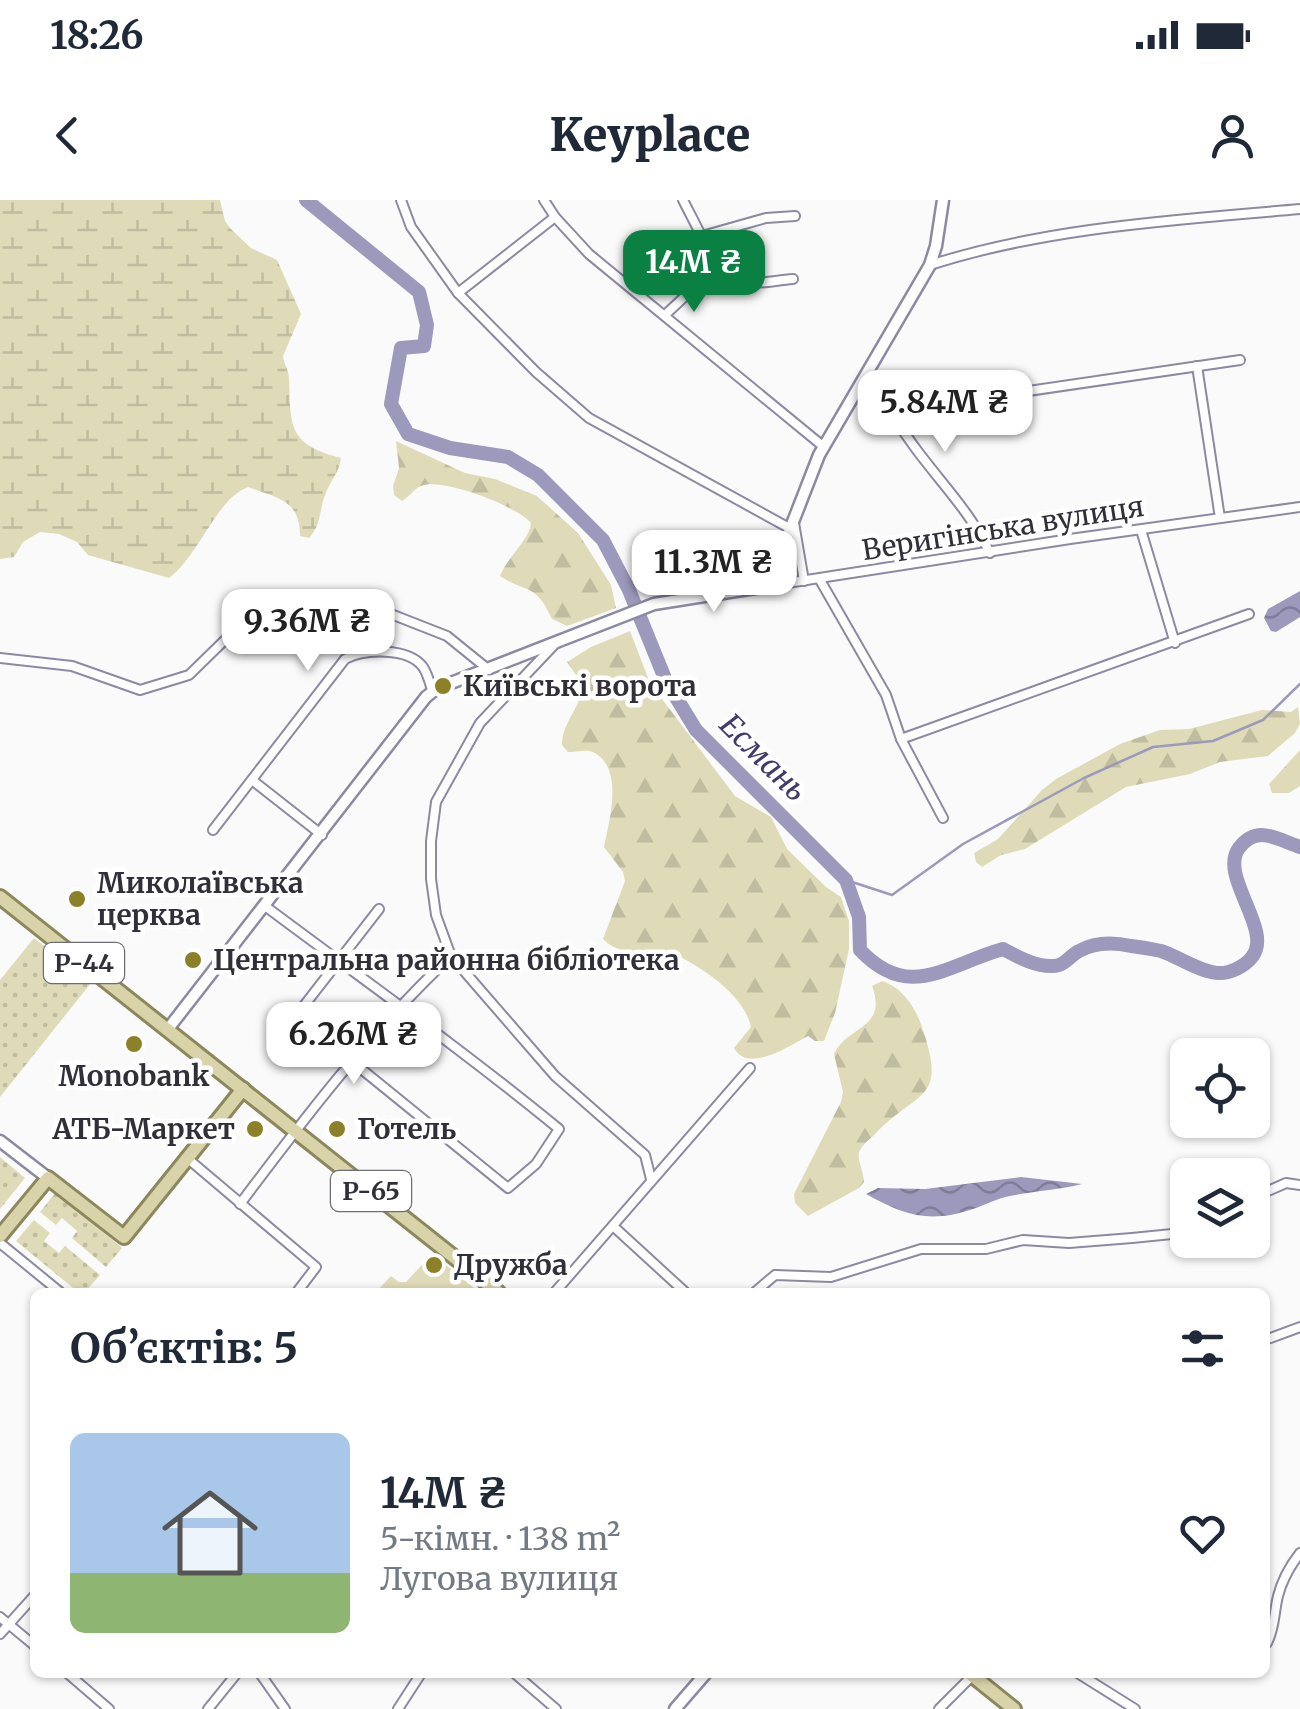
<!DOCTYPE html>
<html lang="uk">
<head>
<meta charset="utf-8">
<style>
	body { margin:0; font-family:Merriweather,serif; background:#f6f6f7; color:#1f2937; height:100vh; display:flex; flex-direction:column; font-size:38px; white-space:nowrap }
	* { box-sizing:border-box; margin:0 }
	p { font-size:32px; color:#747a83 }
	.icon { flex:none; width:55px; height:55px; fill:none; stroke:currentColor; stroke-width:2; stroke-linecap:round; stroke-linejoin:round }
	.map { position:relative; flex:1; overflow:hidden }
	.panel { position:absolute; left:30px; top:1088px; width:1240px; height:390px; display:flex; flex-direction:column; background:#fff; border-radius:15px; box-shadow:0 2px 8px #0004 }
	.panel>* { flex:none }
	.fabs { position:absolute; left:1170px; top:838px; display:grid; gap:20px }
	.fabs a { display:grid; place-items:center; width:100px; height:100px; border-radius:15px; background:#fff; box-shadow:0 2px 8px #0004; font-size:50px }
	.price { position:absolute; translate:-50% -85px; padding:0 22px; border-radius:20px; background:#fff; color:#222; font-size:32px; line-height:65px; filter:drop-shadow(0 2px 5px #0008) }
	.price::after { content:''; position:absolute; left:50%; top:60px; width:30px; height:22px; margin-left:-15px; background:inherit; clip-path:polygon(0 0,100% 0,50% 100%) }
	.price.current { background:#0b8043; color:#fff }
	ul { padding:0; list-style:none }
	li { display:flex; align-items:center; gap:30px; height:250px; padding:0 40px }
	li+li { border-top:2px solid #e0e1e3 }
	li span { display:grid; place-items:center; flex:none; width:280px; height:200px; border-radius:15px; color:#555 }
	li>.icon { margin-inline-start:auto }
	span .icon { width:120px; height:120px; fill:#fffc; stroke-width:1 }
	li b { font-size:42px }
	h2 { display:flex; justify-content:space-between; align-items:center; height:120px; padding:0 40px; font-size:42px }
	.status { display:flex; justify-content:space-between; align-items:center; height:70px; padding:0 50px; background:#fff; direction:ltr }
	.status svg { height:28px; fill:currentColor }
	header { display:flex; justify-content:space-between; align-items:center; height:130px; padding:0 40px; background:#fff; font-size:45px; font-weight:800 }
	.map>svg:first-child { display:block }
</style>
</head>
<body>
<div class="status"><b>18:26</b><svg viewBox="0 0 49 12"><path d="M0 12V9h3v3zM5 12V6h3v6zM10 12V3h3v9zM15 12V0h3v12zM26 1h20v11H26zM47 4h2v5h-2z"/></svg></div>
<header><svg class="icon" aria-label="back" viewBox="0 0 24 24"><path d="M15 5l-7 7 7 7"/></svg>Keyplace<svg class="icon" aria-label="person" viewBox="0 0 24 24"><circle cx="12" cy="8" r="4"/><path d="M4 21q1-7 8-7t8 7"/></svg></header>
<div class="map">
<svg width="1300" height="1509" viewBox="0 0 1300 1509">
	<defs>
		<pattern id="green-dots" width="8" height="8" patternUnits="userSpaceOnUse" patternTransform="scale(2.5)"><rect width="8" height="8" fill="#dfdbb8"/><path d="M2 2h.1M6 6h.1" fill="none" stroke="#c0bc9f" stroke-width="1.8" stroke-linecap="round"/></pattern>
		<pattern id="forest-firs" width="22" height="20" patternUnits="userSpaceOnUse" patternTransform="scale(2.5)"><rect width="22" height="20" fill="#dfdbb8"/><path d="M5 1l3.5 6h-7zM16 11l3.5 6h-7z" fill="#c0bc9f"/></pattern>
		<pattern id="wetland-marsh" width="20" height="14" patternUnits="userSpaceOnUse" patternTransform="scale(2.5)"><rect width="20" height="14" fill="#dfdbb8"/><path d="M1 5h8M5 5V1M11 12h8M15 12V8" fill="none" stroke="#c0bc9f"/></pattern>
		<pattern id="water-waves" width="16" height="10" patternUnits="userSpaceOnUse" patternTransform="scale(2.5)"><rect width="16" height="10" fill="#9c99bc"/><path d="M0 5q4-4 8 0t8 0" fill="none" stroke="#807d9a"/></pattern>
	</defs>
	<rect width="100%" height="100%" fill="#fafafa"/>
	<g fill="url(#green-dots)">
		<path d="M34 738 91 783 0 897V780Z"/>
		<path d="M0 957 25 978 0 1009Z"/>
		<path d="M56 992 122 1048 106 1067 72 1038 77 1031 62 1018 56 1025 40 1012Z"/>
		<path d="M34 1020 50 1033 44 1041 59 1053 65 1046 100 1075 85 1092H78L16 1041Z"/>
	</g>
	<g fill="url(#forest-firs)">
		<path d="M396 241 465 273 495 279 537 296 578 333 611 385 616 408 567 426 552 419C535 382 527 394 500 376 508 356 530 339 531 323 517 306 441 277 421 286 414 289 409 297 402 301L394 295 393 286 399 268Z"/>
		<path d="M630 431 650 483 735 596 771 617 787 649 826 687 841 697 849 721V749L835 813 824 841H815L808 836C789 846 748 874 734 848L751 827C744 793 697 764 668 751 650 757 616 754 603 739L625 681 623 672 604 647C609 621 625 568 593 552 586 549 577 552 568 552L562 545C562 522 581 508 583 485L567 462 591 447Z"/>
		<path d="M1298 507 1300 524 1295 533 1268 556 1220 562 1190 574 1126 587 1025 649 1001 655 982 667 976 662 974 653 998 639 1042 590 1056 579 1120 544 1160 530 1189 529 1262 510 1291 512Z"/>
		<path d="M1300 550V586L1289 593H1272L1269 584Z"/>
		<path d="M882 781C902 787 916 808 922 827 948 903 918 889 875 934 870 939 862 945 859 952 857 960 864 972 864 982L859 988 808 1016 795 1003 794 994 841 902 843 892 834 854C848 825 888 829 872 786Z"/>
	</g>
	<path fill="url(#wetland-marsh)" d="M0 0H220L225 21 231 29 251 48 277 60 301 114 283 156C284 165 289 170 289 179 291 226 287 244 341 258 339 274 328 283 324 298 319 313 321 325 309 338L300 336C300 300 278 298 248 287 216 299 199 356 169 378L88 355 77 342 59 334 40 332 23 342 14 357 0 359Z"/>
	<path fill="#dfdbb8" d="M432 1054 479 1092H376L391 1076 399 1082H406Z"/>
	<g fill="url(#water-waves)">
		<path d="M1300 391V417L1276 432 1271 431 1264 418 1268 409Z"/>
		<path d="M1021 977 1082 984C1058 990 1034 991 1010 996 998 998 985 1005 973 1009 929 1024 904 1015 866 994L878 988 925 989Z"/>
	</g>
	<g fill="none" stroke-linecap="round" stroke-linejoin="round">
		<path stroke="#9c99bc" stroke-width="2.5" d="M846 680 892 695 963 644 1084 578 1153 547 1213 541 1263 520 1300 484"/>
		<path stroke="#9c99bc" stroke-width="14" d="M306 0 419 92 427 125 424 146 401 148 391 204 408 234 450 248 508 257 538 275 603 340 629 390 666 481 696 530 846 680 859 717 860 750C909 802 946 765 1003 749 1018 757 1036 767 1053 766 1065 766 1069 756 1079 751 1095 742 1113 742 1131 746 1141 747 1151 749 1161 751 1179 757 1200 772 1218 773 1230 774 1245 766 1252 757 1274 730 1218 676 1239 648 1257 624 1276 639 1300 647"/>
		<defs>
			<g id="minor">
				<path d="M401 0 411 27 458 93 536 172 589 218 791 329"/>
				<path d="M544 0 555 17 589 54 824 247"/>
				<path d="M702 36 766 18 795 16"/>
				<path d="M930 65C1048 27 1177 20 1300 9"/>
				<path d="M710 66C738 91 759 82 793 79"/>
				<path d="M458 93 555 17"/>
				<path d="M665 115C722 62 718 69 683 0"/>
				<path d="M1197 166 1220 318"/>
				<path d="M865 179C885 202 899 226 916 249 942 284 971 313 990 353"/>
				<path d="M892 211 1240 160"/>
				<path d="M794 323 804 381"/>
				<path d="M1141 330 1175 443"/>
				<path d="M820 380 886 495 901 539 943 618"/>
				<path d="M768 386 1070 339 1300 307"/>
				<path d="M555 444 480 523 436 602 431 641V679L436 715 451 756 555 876 645 955 651 979"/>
				<path d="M0 458 72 466 140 490 189 475 233 432 295 407H373L447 436 489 470"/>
				<path d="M901 539 1249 414"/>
				<path d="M252 580 322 635"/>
				<path d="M213 630 345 459C364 449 408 447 423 467 427 473 430 483 432 490"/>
				<path d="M265 706C364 780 464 851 559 929L536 964 508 988 296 816 379 709"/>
				<path d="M187 958 316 1067 297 1092"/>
				<path d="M1252 998 1286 983 1300 985"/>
				<path d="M240 1004C306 916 371 831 451 756"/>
				<path d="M613 1026 685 1092"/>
				<path d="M0 1043 60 1092"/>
				<path d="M555 1092 750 868"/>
				<path d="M755 1092 775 1075 831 1077 921 1049H986L1023 1040 1069 1043 1132 1038 1172 1034 1188 1027"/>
				<path d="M1265 1140 1300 1127"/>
				<path d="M0 1417 35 1446"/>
				<path d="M0 1434 35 1395"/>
				<path d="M1265 1441 1267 1443C1275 1428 1274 1412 1278 1396 1282 1380 1290 1366 1300 1353"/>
				<path d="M66 1472 109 1509"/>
				<path d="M259 1472 285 1509"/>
				<path d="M513 1472 556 1509"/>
				<path d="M1076 1472 1135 1509"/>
				<path d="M208 1509 238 1472"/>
				<path d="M398 1509 422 1472"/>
				<path d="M939 1509 972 1476"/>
			</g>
			<g id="tertiary">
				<path d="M451 483 654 404 768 386 819 255 930 65 936 46 943 0"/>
				<path d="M168 829 426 497 436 489"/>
				<path d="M0 941 48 978"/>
				<path d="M675 1509 707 1472"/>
			</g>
			<g id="primary">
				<path d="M0 697 498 1092"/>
				<path d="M0 1036 48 978 124 1037 243 889"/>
				<path d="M968 1472 1014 1509"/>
			</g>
		</defs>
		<use href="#minor" stroke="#8c8aa3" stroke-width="12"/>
		<use href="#tertiary" stroke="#8c8aa3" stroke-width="15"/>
		<use href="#primary" stroke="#8d875d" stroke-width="18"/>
		<use href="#minor" stroke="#fff" stroke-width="8"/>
		<use href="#tertiary" stroke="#fff" stroke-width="10"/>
		<use href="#primary" stroke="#d9d3a9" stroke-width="12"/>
	</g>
	<g fill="#8c8128" stroke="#fff" stroke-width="4">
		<circle cx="443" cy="486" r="10"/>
		<circle cx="77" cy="699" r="10"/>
		<circle cx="193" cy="760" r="10"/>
		<circle cx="134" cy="844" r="10"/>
		<circle cx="255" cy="929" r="10"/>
		<circle cx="337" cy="929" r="10"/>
		<circle cx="434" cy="1065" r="10"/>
	</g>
	<g text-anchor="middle" stroke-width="9" stroke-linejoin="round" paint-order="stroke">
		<g fill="#fff" stroke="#6f6e75" stroke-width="2.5">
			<rect x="44" y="743" width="80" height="40" rx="8"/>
			<rect x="331" y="971" width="80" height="40" rx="8"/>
		</g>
		<g font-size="25" font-weight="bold" fill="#31303a">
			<text x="84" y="772">Р-44</text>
			<text x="371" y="1000">Р-65</text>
		</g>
		<g font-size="28" fill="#31303a" stroke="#fff">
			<text transform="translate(1003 328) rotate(-9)" y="10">Веригінська вулиця</text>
		</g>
		<g font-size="28" font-weight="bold" fill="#31303a" stroke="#fff" text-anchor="start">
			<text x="463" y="496">Київські ворота</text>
			<text x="97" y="693">Миколаївська<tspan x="97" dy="32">церква</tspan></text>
			<text x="213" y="770">Центральна районна бібліотека</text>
			<text x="134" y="886" text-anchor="middle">Monobank</text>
			<text x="235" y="939" text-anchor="end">АТБ-Маркет</text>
			<text x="357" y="939">Готель</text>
			<text x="454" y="1075">Дружба</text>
		</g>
		<g font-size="30" font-style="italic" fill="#413a6a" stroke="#fff">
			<text transform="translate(763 558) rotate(45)" y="10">Есмань</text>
		</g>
	</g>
</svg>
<div class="fabs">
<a><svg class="icon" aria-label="locate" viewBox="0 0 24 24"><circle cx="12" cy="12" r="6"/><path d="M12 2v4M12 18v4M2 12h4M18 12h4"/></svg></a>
<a><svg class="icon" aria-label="layers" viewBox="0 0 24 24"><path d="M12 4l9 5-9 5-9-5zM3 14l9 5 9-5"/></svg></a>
</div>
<b class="price current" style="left:694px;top:115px">14M ₴</b>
<b class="price" style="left:945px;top:255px">5.84M ₴</b>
<b class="price" style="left:714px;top:415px">11.3M ₴</b>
<b class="price" style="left:308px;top:474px">9.36M ₴</b>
<b class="price" style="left:354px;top:887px">6.26M ₴</b>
<section class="panel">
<h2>Об’єктів: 5<svg class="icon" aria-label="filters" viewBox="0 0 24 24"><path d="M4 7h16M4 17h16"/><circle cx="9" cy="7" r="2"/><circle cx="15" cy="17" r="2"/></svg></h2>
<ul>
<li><span style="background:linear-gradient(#a9c7e8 70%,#8fb573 0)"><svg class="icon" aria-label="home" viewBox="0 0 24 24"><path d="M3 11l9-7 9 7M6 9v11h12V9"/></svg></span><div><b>14M ₴</b><p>5-кімн. · 138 m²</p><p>Лугова вулиця</p></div><svg class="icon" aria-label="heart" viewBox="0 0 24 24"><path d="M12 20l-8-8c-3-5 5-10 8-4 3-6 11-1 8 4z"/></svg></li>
</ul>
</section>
</div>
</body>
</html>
